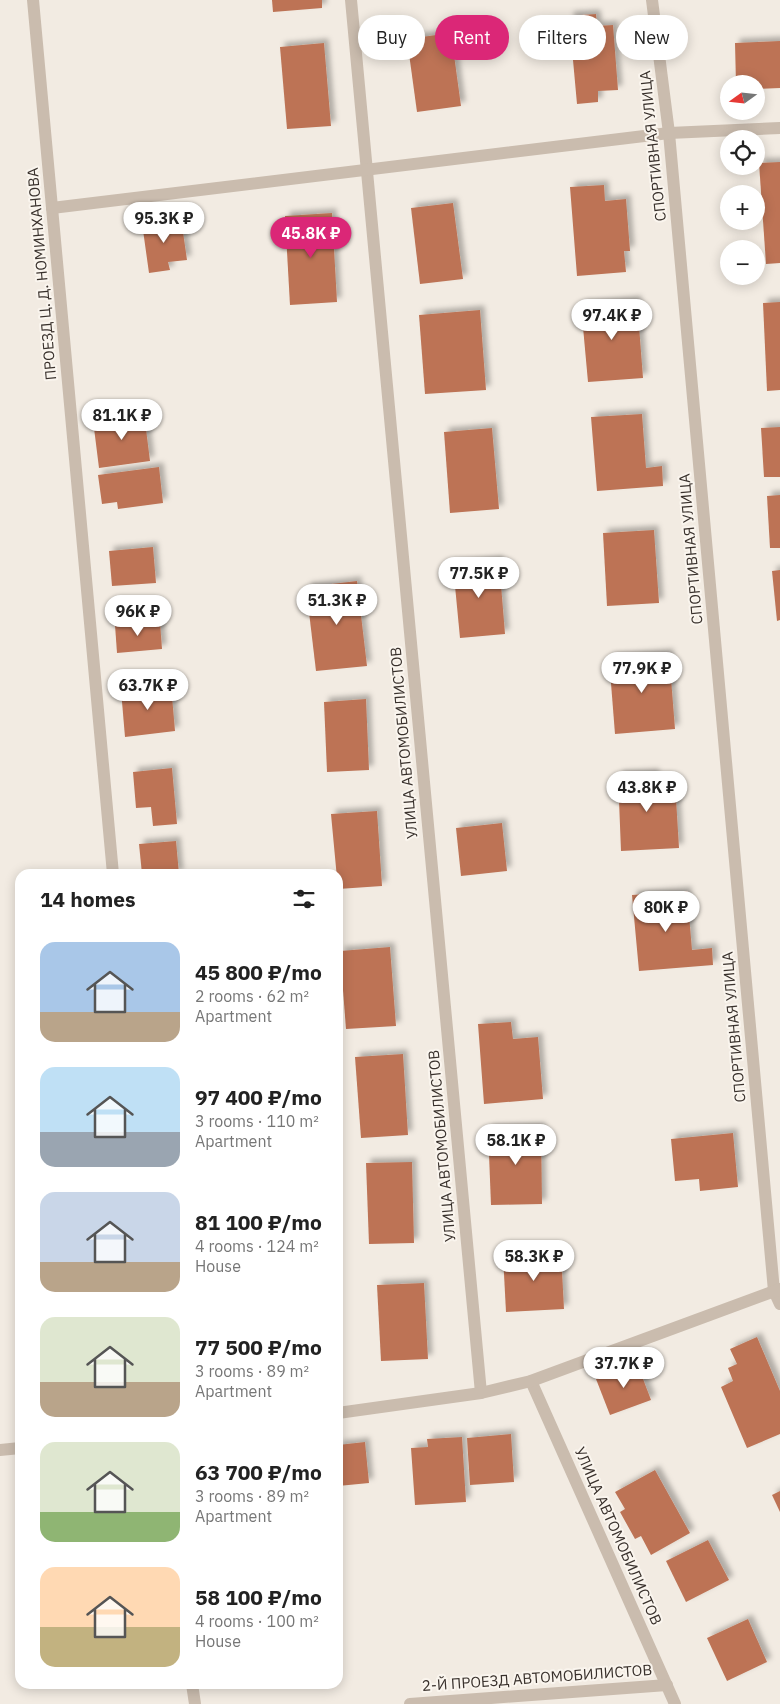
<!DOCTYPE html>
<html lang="en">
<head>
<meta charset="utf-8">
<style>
	body { margin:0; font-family:"IBM Plex Sans",sans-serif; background:#f2f2f2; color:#222; height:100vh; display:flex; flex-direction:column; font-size:19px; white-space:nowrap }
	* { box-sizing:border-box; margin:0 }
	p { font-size:16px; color:#767676 }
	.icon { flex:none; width:28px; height:28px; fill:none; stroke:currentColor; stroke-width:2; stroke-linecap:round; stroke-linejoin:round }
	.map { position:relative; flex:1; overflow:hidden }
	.side { position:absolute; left:15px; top:869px; width:328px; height:820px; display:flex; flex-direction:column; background:#fff; border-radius:15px; box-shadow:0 2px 12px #0003 }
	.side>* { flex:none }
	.guide { position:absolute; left:358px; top:15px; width:348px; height:45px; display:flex; gap:10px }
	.needle { width:32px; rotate:255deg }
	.buttons { position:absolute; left:720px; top:75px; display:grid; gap:10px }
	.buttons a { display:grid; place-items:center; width:45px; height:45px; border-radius:50%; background:#fff; box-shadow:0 2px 12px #0003; font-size:25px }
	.price { position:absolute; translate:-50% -42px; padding:0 11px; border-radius:18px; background:#fff; color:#222; font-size:16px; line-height:32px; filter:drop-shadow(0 1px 2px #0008) }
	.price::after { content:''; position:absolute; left:50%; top:30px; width:15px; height:11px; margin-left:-8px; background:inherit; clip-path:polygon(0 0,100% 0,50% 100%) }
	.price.selected { background:#db2777; color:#fff }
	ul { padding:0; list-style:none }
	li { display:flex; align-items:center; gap:15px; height:125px; padding:0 25px }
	li span { display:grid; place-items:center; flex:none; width:140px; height:100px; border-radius:15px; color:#555 }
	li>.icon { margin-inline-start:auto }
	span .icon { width:60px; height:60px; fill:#fffc; stroke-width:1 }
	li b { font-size:21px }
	h2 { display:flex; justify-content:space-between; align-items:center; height:60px; padding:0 25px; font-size:21px }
	.chip { padding:0 18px; border-radius:22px; background:#fff; box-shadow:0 2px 12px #0003; font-size:18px; line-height:45px }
	.chip.selected { background:#db2777; color:#fff }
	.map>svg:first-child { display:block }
</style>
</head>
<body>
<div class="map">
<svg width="780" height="1704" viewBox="0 0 780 1704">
	<defs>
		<filter id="shadow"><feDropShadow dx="4.5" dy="-4.5" stdDeviation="2.5" flood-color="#0004"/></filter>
	</defs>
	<rect width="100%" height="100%" fill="#f2ebe2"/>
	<g fill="#bd7355" filter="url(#shadow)">
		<path d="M272 0H322V8L273 12Z"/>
		<path d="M596 14 597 26 613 25 618 90 598 91V102L577 104 569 16Z"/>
		<path d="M451 33 461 106 417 112 407 39Z"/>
		<path d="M780 41V88L756 89V84H736L735 43Z"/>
		<path d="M324 43 331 126 287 129 280 47Z"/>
		<path d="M780 162V263L766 264 759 163Z"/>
		<path d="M604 185 605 201 626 199 630 251H624L626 272 577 276 570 187Z"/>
		<path d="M453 203 463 279 420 284 411 208Z"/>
		<path d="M332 213 337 302 290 305 285 216Z"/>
		<path d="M181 218 187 260 168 262 170 270 149 273 142 223Z"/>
		<path d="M637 300 643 378 588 382 581 305Z"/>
		<path d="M780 302V390L767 391 763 303Z"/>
		<path d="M480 310 486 390 425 394 419 315Z"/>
		<path d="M144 413 150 461 99 468 93 420Z"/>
		<path d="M642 414 646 468 662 466 663 486 597 491 591 417Z"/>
		<path d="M780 427V477H764L761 428Z"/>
		<path d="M492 428 499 509 450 513 444 432Z"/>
		<path d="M159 467 163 503 118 509 117 502 102 504 98 475Z"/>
		<path d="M780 495V548H770L767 496Z"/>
		<path d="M654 530 659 603 607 606 603 533Z"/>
		<path d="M153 547 156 583 112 586 109 551Z"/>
		<path d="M499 560 505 634 460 638 453 565Z"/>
		<path d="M780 570V620L777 621 772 571Z"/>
		<path d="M357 581 367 666 316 671 306 587Z"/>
		<path d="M160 622 162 649 117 653 115 625Z"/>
		<path d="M669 653 675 729 615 734 609 658Z"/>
		<path d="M171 685 175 731 125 737 121 690Z"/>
		<path d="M366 699 369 770 327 772 324 702Z"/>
		<path d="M172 768 177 824 153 826 151 807 136 808 133 772Z"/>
		<path d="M655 773V783L675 782 679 848 621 851 618 775Z"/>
		<path d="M377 811 382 886 338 889 331 814Z"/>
		<path d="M502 823 507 871 461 876 456 828Z"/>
		<path d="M176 841 179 874H142L139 844Z"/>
		<path d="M687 891 692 950 712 948 713 965 639 971 632 895Z"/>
		<path d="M390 947 396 1026 346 1029 340 951Z"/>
		<path d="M511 1022 513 1039 538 1037 543 1099 484 1104 478 1024Z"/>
		<path d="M403 1054 408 1135 361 1138 355 1057Z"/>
		<path d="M541 1127 542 1204 491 1205 488 1129Z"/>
		<path d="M733 1133 738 1187 700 1191 699 1179 675 1181 671 1139Z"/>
		<path d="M412 1162 414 1243 369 1244 366 1163Z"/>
		<path d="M561 1252 564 1309 506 1312 503 1255Z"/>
		<path d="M424 1283 428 1359 381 1361 377 1285Z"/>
		<path d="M757 1337 780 1391V1434L747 1448 721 1387 733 1381 728 1368 737 1364 730 1349Z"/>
		<path d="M637 1363 651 1400 610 1415 596 1379Z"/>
		<path d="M511 1434 514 1482 470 1485 467 1438Z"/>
		<path d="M462 1437 466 1502 415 1505 411 1448 428 1447 427 1439Z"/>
		<path d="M365 1442 369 1483 338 1486V1445Z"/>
		<path d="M655 1470 690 1533 651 1555 641 1536 635 1539 620 1512 625 1509 615 1492Z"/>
		<path d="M780 1491V1512L772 1495Z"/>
		<path d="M708 1540 729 1580 686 1602 666 1561Z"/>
		<path d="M748 1619 767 1662 727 1681 707 1638Z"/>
	</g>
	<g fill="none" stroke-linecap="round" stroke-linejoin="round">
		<g stroke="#cabcae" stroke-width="12">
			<path d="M33 0 113 874"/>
			<path d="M351 0 481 1393"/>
			<path d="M652 0 669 133 774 1291 780 1304"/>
			<path d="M52 208 669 133 780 128"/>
			<path d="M531 1381 675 1704"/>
			<path d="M338 1413 481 1393 531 1381 780 1289"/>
			<path d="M0 1450 20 1448"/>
			<path d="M192 1684 195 1704"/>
			<path d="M410 1704 667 1685"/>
		</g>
	</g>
	<g text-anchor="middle" stroke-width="4" stroke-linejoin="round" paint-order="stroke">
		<g font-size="15" fill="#39312c" stroke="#faf5ee">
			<text transform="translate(653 146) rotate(-96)" y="5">СПОРТИВНАЯ УЛИЦА</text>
			<text transform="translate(42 274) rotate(-95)" y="5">ПРОЕЗД Ц. Д. НОМИНХАНОВА</text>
			<text transform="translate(691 549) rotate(-95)" y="5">СПОРТИВНАЯ УЛИЦА</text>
			<text transform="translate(404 743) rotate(-95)" y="5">УЛИЦА АВТОМОБИЛИСТОВ</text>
			<text transform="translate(734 1027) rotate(-95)" y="5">СПОРТИВНАЯ УЛИЦА</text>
			<text transform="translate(442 1146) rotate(-95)" y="5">УЛИЦА АВТОМОБИЛИСТОВ</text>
			<text transform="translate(618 1536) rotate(66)" y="5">УЛИЦА АВТОМОБИЛИСТОВ</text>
			<text transform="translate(537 1678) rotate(-4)" y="5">2-Й ПРОЕЗД АВТОМОБИЛИСТОВ</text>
		</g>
	</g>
</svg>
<div class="buttons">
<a><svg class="needle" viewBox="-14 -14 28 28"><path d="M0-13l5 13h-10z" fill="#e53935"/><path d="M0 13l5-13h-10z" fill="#767676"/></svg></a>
<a><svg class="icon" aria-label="locate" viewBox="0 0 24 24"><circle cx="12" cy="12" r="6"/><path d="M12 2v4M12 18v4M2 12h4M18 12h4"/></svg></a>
<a>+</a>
<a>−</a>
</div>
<b class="price" style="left:164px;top:244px">95.3K ₽</b>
<b class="price selected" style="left:311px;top:259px">45.8K ₽</b>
<b class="price" style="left:612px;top:341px">97.4K ₽</b>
<b class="price" style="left:122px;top:441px">81.1K ₽</b>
<b class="price" style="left:479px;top:599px">77.5K ₽</b>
<b class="price" style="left:337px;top:626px">51.3K ₽</b>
<b class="price" style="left:138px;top:637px">96K ₽</b>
<b class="price" style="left:642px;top:694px">77.9K ₽</b>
<b class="price" style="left:148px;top:711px">63.7K ₽</b>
<b class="price" style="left:647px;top:813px">43.8K ₽</b>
<b class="price" style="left:666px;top:933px">80K ₽</b>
<b class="price" style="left:516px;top:1166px">58.1K ₽</b>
<b class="price" style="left:534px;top:1282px">58.3K ₽</b>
<b class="price" style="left:624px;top:1389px">37.7K ₽</b>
<div class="guide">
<a class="chip">Buy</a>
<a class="chip selected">Rent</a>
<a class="chip">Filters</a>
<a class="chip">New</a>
</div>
<section class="side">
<h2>14 homes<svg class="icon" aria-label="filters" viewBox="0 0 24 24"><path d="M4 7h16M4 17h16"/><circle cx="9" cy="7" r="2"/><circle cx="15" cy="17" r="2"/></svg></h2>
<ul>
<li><span style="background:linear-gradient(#a9c7e8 70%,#b9a48a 0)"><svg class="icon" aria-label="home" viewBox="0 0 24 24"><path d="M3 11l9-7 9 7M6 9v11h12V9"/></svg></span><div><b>45 800 ₽/mo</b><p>2 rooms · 62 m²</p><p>Apartment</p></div></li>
<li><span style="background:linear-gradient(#bfe0f5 65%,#9aa5b1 0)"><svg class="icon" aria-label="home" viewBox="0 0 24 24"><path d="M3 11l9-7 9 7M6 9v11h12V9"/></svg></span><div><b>97 400 ₽/mo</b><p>3 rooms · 110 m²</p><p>Apartment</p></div></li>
<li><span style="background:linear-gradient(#c9d6e8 70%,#b9a48a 0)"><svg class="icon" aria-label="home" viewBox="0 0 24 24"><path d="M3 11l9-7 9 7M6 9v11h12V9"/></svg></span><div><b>81 100 ₽/mo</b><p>4 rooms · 124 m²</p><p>House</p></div></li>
<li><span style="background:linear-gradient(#dfe7d0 65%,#b9a48a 0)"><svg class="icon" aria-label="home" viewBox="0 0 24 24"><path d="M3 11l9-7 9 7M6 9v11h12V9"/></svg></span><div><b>77 500 ₽/mo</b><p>3 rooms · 89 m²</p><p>Apartment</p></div></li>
<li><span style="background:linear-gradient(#dfe7d0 70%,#8fb573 0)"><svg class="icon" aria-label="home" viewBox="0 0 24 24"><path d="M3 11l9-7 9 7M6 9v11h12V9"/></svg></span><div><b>63 700 ₽/mo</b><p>3 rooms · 89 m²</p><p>Apartment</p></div></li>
<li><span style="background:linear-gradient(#ffd9b3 60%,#c2b280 0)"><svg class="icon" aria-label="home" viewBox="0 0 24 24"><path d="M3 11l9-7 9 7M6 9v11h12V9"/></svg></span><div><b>58 100 ₽/mo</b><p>4 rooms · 100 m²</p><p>House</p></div></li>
</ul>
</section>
</div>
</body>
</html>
